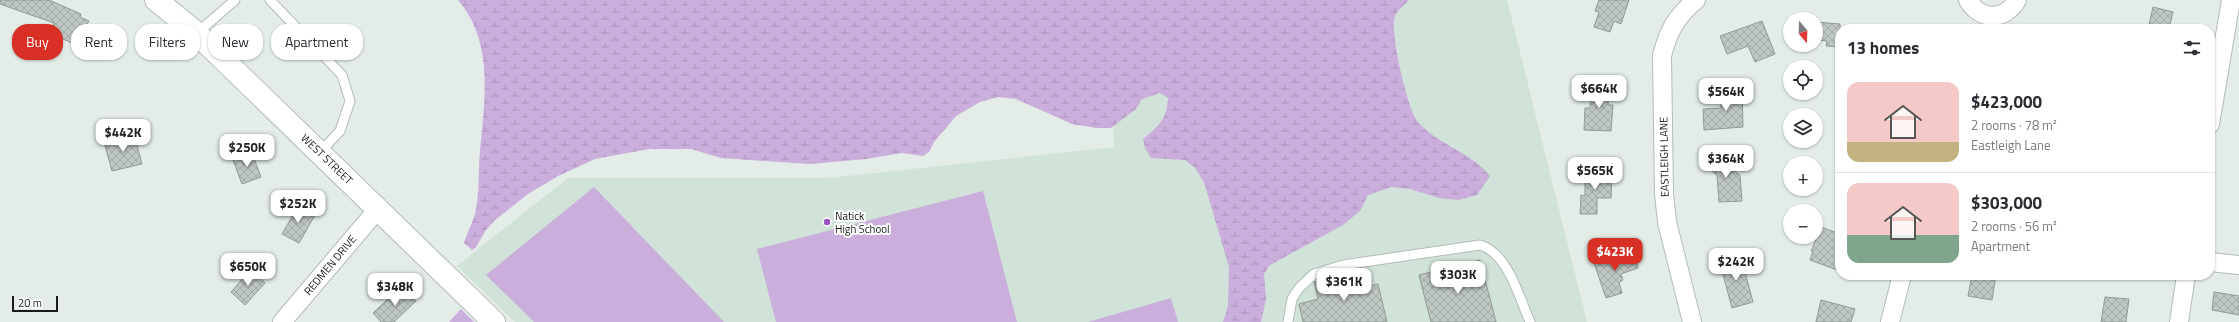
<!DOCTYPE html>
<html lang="en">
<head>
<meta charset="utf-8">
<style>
	body { margin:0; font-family:"Titillium Web",sans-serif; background:#f7f7f7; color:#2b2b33; height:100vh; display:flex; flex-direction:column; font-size:15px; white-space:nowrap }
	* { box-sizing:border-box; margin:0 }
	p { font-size:13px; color:#7c7c81 }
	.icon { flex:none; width:22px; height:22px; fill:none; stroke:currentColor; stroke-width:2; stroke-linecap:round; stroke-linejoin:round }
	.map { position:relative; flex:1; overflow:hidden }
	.sheet { position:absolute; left:1835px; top:24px; width:380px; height:256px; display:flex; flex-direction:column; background:#fff; border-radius:16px; box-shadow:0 1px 3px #0004 }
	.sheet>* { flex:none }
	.banner { position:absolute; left:12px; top:24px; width:380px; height:36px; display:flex; gap:8px }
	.needle { width:26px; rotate:161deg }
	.fabs { position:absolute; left:1783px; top:12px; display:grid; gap:8px }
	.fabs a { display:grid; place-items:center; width:40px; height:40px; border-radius:50%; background:#fff; box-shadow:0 1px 3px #0004; font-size:20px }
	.scale { position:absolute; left:12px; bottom:10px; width:46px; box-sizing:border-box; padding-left:4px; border:2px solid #171b19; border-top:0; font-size:11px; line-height:14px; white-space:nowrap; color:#171b19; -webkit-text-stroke:3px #fff; paint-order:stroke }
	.price { position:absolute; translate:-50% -34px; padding:0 9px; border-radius:8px; background:#fff; color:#222; font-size:13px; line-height:26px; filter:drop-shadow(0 1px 2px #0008) }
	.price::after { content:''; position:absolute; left:50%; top:24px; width:12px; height:9px; margin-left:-6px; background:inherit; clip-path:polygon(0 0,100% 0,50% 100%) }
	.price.selected { background:#d93025; color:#fff }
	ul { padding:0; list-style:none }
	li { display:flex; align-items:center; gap:12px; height:100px; padding:0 12px }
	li+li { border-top:1px solid #e1e1e2 }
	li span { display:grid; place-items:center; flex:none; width:112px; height:80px; border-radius:12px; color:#555 }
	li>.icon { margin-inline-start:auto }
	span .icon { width:48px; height:48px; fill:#fffc; stroke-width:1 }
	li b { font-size:17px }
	h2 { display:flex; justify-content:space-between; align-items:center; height:48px; padding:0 12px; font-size:17px }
	.tag { padding:0 14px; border-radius:16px; background:#fff; box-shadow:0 1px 3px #0004; font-size:14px; line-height:36px }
	.tag.selected { background:#d93025; color:#fff }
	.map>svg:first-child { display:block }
</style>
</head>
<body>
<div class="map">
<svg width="2239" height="322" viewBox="0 0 2239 322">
	<defs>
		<pattern id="wetland-marsh" width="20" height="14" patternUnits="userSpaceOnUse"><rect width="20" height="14" fill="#caaedc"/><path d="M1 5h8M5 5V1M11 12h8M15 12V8" fill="none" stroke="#ad95bc"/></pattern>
		<pattern id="building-cross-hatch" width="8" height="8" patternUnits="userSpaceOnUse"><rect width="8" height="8" fill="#bec7c2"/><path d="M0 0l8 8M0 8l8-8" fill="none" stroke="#a3aaa6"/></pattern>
	</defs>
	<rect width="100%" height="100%" fill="#e3ece7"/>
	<path fill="#d1e2d8" d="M1112 0H1507L1587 322H515L457 266 568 178H829L1114 147Z"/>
	<path fill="url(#wetland-marsh)" d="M458 0H1409C1404 5 1397 11 1395 16 1389 31 1408 111 1418 122 1438 145 1471 152 1490 176L1477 195 1458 200 1439 198 1410 189 1392 187 1368 195 1360 211 1343 225 1270 265 1264 274 1266 299 1261 322H1223L1228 306 1229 267 1204 182 1195 168 1185 160 1151 158 1145 148 1143 139C1159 126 1167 119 1168 98L1160 93 1142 99 1136 109 1111 128H1096L1072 124 1016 99 998 97 980 102 956 116 934 142 929 152 923 156 902 153 866 159 810 164 721 158 691 149H649L595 159 558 176 528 194 495 220 486 230 476 247 472 250 464 243C467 233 472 224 475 214 480 194 478 171 480 150 485 99 494 42 458 0Z"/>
	<g fill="#caaedc">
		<path d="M594 187 724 322H534L486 275Z"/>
		<path d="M983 191 1017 322H776L757 249Z"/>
		<path d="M1171 298 1178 322H1088Z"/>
		<path d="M461 309 474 322H449Z"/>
	</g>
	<g fill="url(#building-cross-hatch)" stroke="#919a95">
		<path d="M0 0H49L81 14 80 17 89 21 87 24 107 32 97 52 88 48 87 50 50 33 54 23 0 4Z"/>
		<path d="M1599 0H1629L1621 24 1614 21 1610 32 1594 27 1599 12 1595 11Z"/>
		<path d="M2153 7 2173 12 2169 29H2148Z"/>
		<path d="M1762 21 1775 54 1755 62 1748 46 1727 54 1720 36Z"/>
		<path d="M1816 22 1840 24V47L1826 46 1827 41 1816 40Z"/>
		<path d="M1592 82 1609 83 1608 105H1613L1611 131 1584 130 1585 108H1590Z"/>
		<path d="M1742 88 1743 127 1704 130 1703 109 1721 108V101L1724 100V89Z"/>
		<path d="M134 134 142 164 112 171 104 142Z"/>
		<path d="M1718 150 1731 162 1726 166 1740 175 1742 201 1719 202 1717 176 1705 163Z"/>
		<path d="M252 153 261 177 242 184 233 160Z"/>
		<path d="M1585 172 1612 173 1611 198H1597V214H1580L1581 195 1585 196Z"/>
		<path d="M298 206 315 215 299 243 282 234Z"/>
		<path d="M1821 227 1840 234V271L1810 260 1813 251H1811Z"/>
		<path d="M1633 250 1638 268 1621 274 1623 280 1619 282 1622 293 1606 298 1594 263Z"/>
		<path d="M1741 257 1753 302 1732 308 1720 263Z"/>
		<path d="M1480 260 1496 322H1431L1419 275Z"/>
		<path d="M250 270 265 283 245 305 231 292Z"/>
		<path d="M1355 271 1359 289 1378 284 1387 322H1303L1299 304 1318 299 1314 282Z"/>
		<path d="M1972 275H1996L1992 300 1968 296Z"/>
		<path d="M401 287 416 301 394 322H381L373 313Z"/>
		<path d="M2214 292 2239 296V315L2212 310Z"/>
		<path d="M2105 297 2129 299 2126 322H2101Z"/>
		<path d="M1821 300 1855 309 1851 322H1816Z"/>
	</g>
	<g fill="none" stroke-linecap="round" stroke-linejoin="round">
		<defs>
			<g id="lane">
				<path d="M270 0 342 75 350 101 340 131 320 152"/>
				<path d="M196 34 235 0"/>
				<path d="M1288 322 1292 299 1299 288 1314 274 1343 265 1480 245C1508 253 1519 297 1530 322"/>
			</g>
			<g id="street">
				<path d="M1968 0C1980 21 2005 21 2017 0"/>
				<path d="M2210 124 2231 0"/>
				<path d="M2210 262 2239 265"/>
				<path d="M282 322 378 209"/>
				<path d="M1692 322 1667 222 1664 194 1662 56C1668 31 1676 17 1696 0"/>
				<path d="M1890 322 1902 275"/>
				<path d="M2179 322 2186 275"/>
			</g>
			<path id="secondary" d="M156 0 193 30 494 322"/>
		</defs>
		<use href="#lane" stroke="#b3bcb7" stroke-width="11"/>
		<use href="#street" stroke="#b3bcb7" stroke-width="20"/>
		<use href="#secondary" stroke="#b3bcb7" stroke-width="24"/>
		<use href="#lane" stroke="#fff" stroke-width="9"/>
		<use href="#street" stroke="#fff" stroke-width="18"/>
		<use href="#secondary" stroke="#fff" stroke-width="22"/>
	</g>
	<circle fill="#9b51c4" stroke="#fff" stroke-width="1.5" cx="827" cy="222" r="4"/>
	<g text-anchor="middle" stroke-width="4" stroke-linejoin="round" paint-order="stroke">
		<g font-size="11" fill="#171b19" stroke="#fff">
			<text transform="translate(1664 157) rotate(-91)" y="4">EASTLEIGH LANE</text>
			<text transform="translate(327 159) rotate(44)" y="4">WEST STREET</text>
			<text transform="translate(330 265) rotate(-50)" y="4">REDMEN DRIVE</text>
		</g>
		<g font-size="11" fill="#171b19" stroke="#fff" text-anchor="start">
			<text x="835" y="220">Natick<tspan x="835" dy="13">High School</tspan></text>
		</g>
	</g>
</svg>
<div class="fabs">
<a><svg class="needle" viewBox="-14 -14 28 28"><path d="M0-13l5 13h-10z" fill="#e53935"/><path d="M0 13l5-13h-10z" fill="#7c7c81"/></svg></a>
<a><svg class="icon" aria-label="locate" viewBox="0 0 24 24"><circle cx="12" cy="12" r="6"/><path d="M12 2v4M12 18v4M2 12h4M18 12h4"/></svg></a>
<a><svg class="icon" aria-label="layers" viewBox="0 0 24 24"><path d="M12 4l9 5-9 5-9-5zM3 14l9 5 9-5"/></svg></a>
<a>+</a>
<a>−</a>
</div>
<div class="scale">20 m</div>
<b class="price" style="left:1599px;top:109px">$664K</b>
<b class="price" style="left:1726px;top:112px">$564K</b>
<b class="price" style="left:123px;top:153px">$442K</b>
<b class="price" style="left:247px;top:168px">$250K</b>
<b class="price" style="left:1726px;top:179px">$364K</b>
<b class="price" style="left:1595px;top:191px">$565K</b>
<b class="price" style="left:298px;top:224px">$252K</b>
<b class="price selected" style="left:1615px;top:272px">$423K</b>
<b class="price" style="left:1736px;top:282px">$242K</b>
<b class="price" style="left:248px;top:287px">$650K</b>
<b class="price" style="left:1458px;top:295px">$303K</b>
<b class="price" style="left:1344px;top:302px">$361K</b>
<b class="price" style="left:395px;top:307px">$348K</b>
<div class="banner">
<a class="tag selected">Buy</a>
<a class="tag">Rent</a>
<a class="tag">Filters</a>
<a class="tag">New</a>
<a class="tag">Apartment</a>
</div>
<section class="sheet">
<h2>13 homes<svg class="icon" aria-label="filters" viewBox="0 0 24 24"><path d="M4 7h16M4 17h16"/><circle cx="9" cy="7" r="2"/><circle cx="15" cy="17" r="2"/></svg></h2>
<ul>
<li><span style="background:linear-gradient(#f6c9c9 75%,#c2b280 0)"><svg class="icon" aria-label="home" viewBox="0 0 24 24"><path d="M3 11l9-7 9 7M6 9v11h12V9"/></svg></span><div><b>$423,000</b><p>2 rooms · 78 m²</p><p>Eastleigh Lane</p></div></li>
<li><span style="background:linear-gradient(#f6c9c9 65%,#7fa58c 0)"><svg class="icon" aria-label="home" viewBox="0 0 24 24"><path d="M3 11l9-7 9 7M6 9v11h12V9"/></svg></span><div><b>$303,000</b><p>2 rooms · 56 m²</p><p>Apartment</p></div></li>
</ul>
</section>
</div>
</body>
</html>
